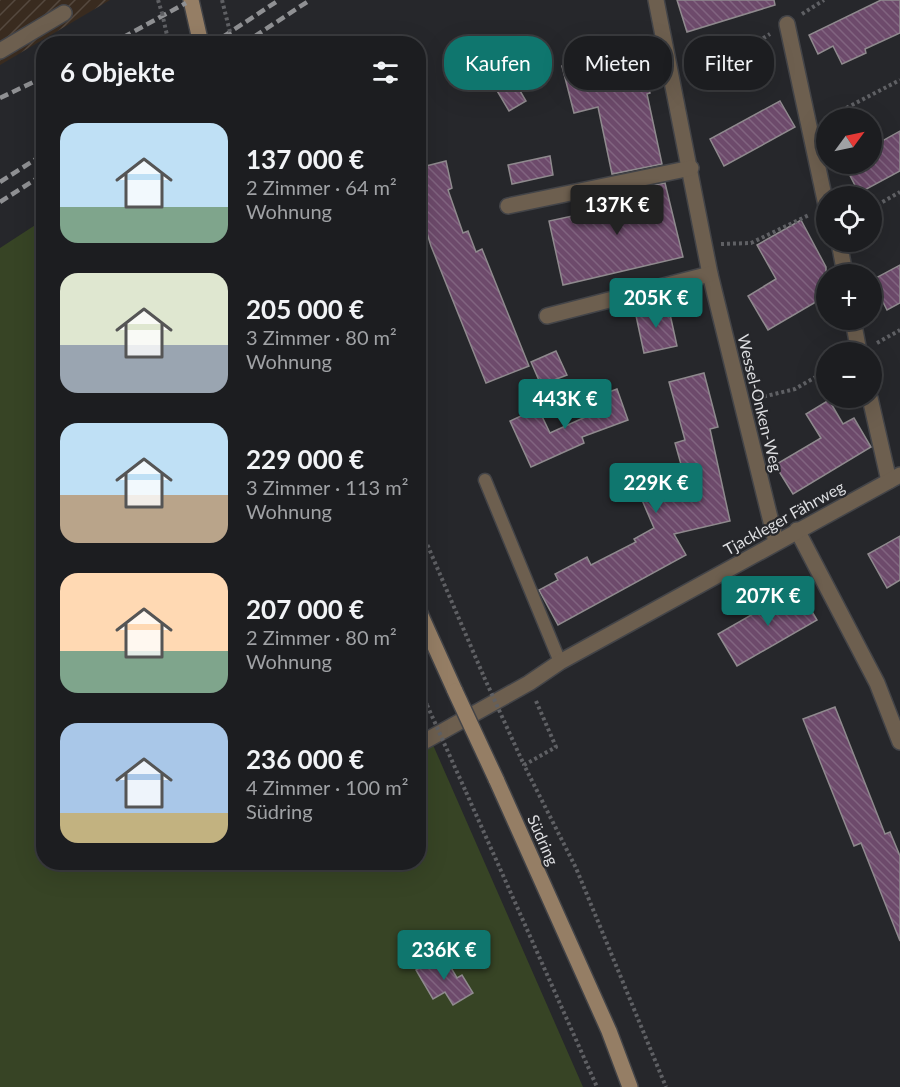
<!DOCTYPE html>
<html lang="de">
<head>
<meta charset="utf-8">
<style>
	body { margin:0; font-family:Lato,sans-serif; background:#252629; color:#f1f3f6; height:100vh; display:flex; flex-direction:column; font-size:22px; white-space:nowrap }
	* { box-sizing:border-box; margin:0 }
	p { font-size:20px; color:#a0a2a5 }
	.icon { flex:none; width:33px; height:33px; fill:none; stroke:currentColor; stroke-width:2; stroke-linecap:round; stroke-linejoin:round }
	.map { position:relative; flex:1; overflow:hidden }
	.details { position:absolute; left:36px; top:36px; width:390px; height:834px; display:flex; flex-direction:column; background:#1c1d20; border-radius:24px; box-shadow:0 6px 24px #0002,0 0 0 2px #3a3b3e }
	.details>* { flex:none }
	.top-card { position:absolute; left:444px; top:36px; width:366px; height:54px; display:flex; gap:12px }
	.needle { width:39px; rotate:57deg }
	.tools { position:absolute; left:816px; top:108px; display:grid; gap:12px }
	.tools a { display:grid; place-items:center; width:66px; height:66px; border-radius:50%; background:#1c1d20; box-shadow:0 6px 24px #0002,0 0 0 2px #3a3b3e; font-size:30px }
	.price { position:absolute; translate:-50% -51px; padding:0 14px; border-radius:6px; background:#0f766e; color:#fff; font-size:20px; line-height:39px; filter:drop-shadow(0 2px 3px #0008) }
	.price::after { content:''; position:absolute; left:50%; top:36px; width:18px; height:14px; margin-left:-9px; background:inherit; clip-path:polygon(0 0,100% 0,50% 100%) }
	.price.current { background:#222; color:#fff }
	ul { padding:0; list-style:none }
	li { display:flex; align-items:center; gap:18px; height:150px; padding:0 24px }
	li span { display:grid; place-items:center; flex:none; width:168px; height:120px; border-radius:18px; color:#555 }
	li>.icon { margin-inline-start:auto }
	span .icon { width:72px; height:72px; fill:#fffc; stroke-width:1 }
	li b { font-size:26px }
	h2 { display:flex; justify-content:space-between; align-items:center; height:72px; padding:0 24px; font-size:26px }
	.pill { padding:0 21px; border-radius:24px; background:#1c1d20; box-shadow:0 6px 24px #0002,0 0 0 2px #3a3b3e; font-size:21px; line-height:54px }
	.pill.current { background:#0f766e; color:#fff }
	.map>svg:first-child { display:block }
</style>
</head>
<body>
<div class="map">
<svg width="900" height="1087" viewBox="0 0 900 1087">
	<defs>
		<pattern id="industrial-furrows" width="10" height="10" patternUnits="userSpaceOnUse" patternTransform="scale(1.5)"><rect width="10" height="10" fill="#392b1f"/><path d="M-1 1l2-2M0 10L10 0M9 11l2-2" fill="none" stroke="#55493f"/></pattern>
		<pattern id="building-back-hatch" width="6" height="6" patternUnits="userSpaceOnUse" patternTransform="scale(1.5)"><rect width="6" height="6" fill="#6d4a6b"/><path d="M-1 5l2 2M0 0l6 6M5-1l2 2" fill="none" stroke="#816480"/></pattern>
	</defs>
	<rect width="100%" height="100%" fill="#26272b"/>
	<path fill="url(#industrial-furrows)" d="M0 0H110L0 65Z"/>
	<path fill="#374425" d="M43 220 44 862H418L419 713 583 1087H0V248Z"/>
	<g fill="url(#building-back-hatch)" stroke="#8f8a8e" stroke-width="1.5">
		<path d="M677 0H774L775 5 687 32Z"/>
		<path d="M881 0H900V33L865 49 866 53 842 64 833 46 818 54 809 35Z"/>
		<path d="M637 46 650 93 647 94 662 164 612 174 598 107 574 113 562 66Z"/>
		<path d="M532 53 548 76 526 91 510 67Z"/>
		<path d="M513 79 526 101 509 111 496 89Z"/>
		<path d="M780 101 795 127 724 166 710 139Z"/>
		<path d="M900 131V171L859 193 844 164H872V133L877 144Z"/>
		<path d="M550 156 553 175 512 184 508 165Z"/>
		<path d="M446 161 452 188 448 190 463 233 468 231 476 252 482 249 529 366 486 383 431 246 418 204V198L426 196 418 168Z"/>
		<path d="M665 183 683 257 563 285 549 221 619 206 616 193Z"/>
		<path d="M801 220 826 267V296L768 330 748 296 776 279 757 245Z"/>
		<path d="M900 265V303L887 310 872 280Z"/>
		<path d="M668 305 677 346 644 353 635 311Z"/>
		<path d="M556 351 567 375 541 385 531 362Z"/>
		<path d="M704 373 718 427 710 429 730 521 674 534 686 555 558 625 539 590 558 580 555 574 587 557 591 565 636 542 634 539 654 528 642 500 674 490 672 480 684 475 675 443 685 440 669 382Z"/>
		<path d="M617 389 628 420 582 437 584 443 531 467 510 421 538 408 550 433 603 409 598 396Z"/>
		<path d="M829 400 843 424 854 418 871 447 793 494 775 465 821 438 806 414Z"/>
		<path d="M900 536V580L887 588 868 554Z"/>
		<path d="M798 588 817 620 737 666 718 634Z"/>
		<path d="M835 707 885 834 890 832 900 856V941L861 843 854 846 803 719Z"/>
		<path d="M443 954 457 978 462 975 473 993 453 1005 445 992 433 999 416 970Z"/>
	</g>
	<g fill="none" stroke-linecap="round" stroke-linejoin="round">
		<defs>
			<path id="lane" d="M485 480 560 662"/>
			<g id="street">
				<path d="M656 0 710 274 776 542"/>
				<path d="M787 24 826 205"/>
				<path d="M0 51 64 13"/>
				<path d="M508 206 691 168"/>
				<path d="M839 242 845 274"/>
				<path d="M547 316 710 274"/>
				<path d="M853 320 859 352"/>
				<path d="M870 398 889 481"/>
				<path d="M797 530 877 683 900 742"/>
				<path d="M418 745 529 683 560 662 900 475"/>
			</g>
			<g id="secondary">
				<path d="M191 0 201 44"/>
				<path d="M418 609 455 691"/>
				<path d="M496 779 609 1031 630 1087"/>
			</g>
		</defs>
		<use href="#lane" stroke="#434448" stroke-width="15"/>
		<use href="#street" stroke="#434448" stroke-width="18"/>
		<use href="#secondary" stroke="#434448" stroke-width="18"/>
		<g stroke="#5f6064" stroke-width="4" stroke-dasharray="3 3" stroke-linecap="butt">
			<path d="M158 0 162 13"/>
			<path d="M802 14 824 0"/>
			<path d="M692 83 770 34"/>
			<path d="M825 119 900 80"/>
			<path d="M872 208 900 192"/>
			<path d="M721 244 751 243 809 215"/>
			<path d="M877 343 900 330"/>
			<path d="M758 398 795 389 826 371"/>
			<path d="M418 523 484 677"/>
			<path d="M418 686 427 705"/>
			<path d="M536 701 556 747 524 765 576 868 666 1087"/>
			<path d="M466 792 597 1087"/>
		</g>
		<use href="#lane" stroke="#6d5f4f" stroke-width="12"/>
		<use href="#street" stroke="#6d5f4f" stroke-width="15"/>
		<use href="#secondary" stroke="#957e65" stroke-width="15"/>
		<g stroke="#8f9093" stroke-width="4.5" stroke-dasharray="9 4.5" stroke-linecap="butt">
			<path d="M111 44 186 3"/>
			<path d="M212 44 279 0"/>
			<path d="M243 44 310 0"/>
			<path d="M0 98 44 77"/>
			<path d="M0 182 44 154"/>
			<path d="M0 202 44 174"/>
		</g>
		<defs>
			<path id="secondary-bridge" d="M455 691 496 779"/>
		</defs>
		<use href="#secondary-bridge" stroke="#434448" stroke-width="18" stroke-linecap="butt"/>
		<g stroke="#5f6064" stroke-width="4" stroke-dasharray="3 3" stroke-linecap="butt">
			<path d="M222 0 233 44"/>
			<path d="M162 13 169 44"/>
			<path d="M484 677 524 765"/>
			<path d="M427 705 466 792"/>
		</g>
		<use href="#secondary-bridge" stroke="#957e65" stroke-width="15"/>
	</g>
	<g text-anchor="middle" stroke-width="4.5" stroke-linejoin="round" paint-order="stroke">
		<g font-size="16" fill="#dedfe2" stroke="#26272b">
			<text transform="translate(760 403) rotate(76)" y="6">Wessel-Onken-Weg</text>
			<text transform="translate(784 518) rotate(-29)" y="6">Tjackleger Fährweg</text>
			<text transform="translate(543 840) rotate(66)" y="6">Südring</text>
		</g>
	</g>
</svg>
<div class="tools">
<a><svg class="needle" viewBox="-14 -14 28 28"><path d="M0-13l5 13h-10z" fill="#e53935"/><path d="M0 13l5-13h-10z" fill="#a0a2a5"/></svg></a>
<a><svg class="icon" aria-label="locate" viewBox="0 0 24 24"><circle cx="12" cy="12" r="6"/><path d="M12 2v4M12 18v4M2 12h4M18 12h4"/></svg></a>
<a>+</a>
<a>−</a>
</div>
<b class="price current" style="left:617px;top:236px">137K €</b>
<b class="price" style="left:656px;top:329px">205K €</b>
<b class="price" style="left:565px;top:430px">443K €</b>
<b class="price" style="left:656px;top:514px">229K €</b>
<b class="price" style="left:768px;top:627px">207K €</b>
<b class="price" style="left:444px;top:981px">236K €</b>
<div class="top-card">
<a class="pill current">Kaufen</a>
<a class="pill">Mieten</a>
<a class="pill">Filter</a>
</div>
<section class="details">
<h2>6 Objekte<svg class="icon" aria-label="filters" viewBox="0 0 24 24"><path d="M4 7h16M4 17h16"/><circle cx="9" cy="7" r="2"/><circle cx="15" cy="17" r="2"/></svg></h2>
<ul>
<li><span style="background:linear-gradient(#bfe0f5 70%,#7fa58c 0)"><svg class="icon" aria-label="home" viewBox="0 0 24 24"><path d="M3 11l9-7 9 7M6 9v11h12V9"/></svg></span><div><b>137 000 €</b><p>2 Zimmer · 64 m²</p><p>Wohnung</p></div></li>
<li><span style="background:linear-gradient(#dfe7d0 60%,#9aa5b1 0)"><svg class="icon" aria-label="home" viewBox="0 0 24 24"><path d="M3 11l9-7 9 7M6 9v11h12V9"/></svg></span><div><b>205 000 €</b><p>3 Zimmer · 80 m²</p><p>Wohnung</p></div></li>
<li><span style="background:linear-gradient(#bfe0f5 60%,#b9a48a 0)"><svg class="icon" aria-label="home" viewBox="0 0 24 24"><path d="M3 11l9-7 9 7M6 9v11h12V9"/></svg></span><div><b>229 000 €</b><p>3 Zimmer · 113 m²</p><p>Wohnung</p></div></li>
<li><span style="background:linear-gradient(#ffd9b3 65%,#7fa58c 0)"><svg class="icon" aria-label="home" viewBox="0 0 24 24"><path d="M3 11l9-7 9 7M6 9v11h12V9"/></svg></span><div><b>207 000 €</b><p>2 Zimmer · 80 m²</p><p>Wohnung</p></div></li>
<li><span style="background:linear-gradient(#a9c7e8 75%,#c2b280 0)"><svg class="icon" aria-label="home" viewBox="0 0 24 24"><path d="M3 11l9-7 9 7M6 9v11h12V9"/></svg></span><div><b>236 000 €</b><p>4 Zimmer · 100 m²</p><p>Südring</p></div></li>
</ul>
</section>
</div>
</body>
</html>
